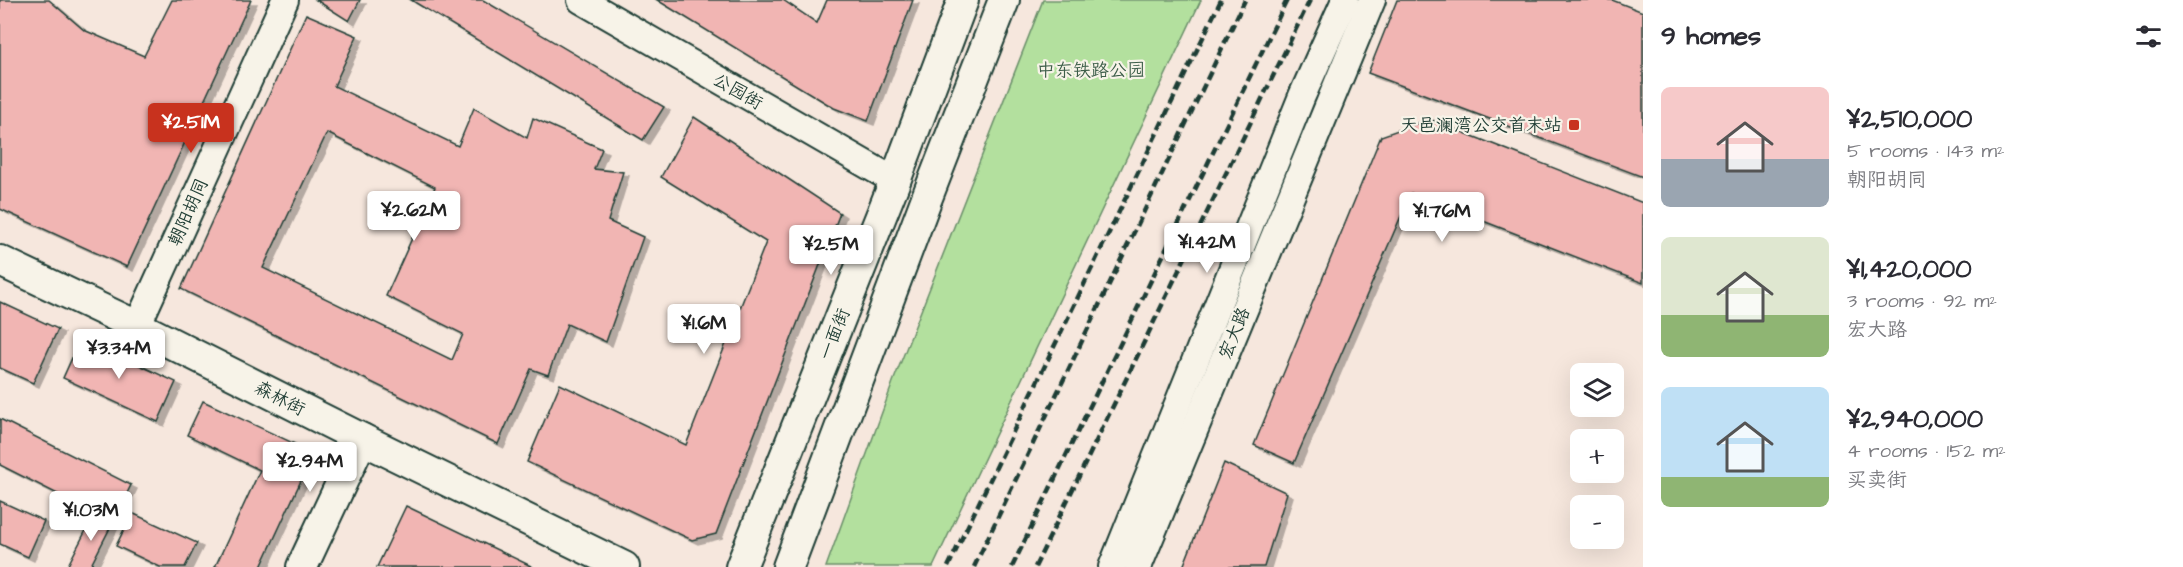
<!DOCTYPE html>
<html lang="en">
<head>
<meta charset="utf-8">
<style>
	body { margin:0; font-family:"Architects Daughter","LXGW WenKai TC",sans-serif; background:#f2f2f3; color:#2b2b33; height:100vh; display:flex; flex-direction:column; font-size:22px; white-space:nowrap }
	* { box-sizing:border-box; margin:0 }
	p { font-size:20px; color:#7c7c81 }
	.icon { flex:none; width:33px; height:33px; fill:none; stroke:currentColor; stroke-width:2; stroke-linecap:round; stroke-linejoin:round }
	.map { position:relative; flex:1; overflow:hidden }
	.panel { display:flex; flex-direction:column; background:#fff; width:540px }
	.panel>* { flex:none }
	.fabs { position:absolute; left:1570px; top:363px; display:grid; gap:12px }
	.fabs a { display:grid; place-items:center; width:54px; height:54px; border-radius:9px; background:#fff; box-shadow:0 6px 24px #0002; font-size:30px }
	.price { position:absolute; translate:-50% -51px; padding:0 14px; border-radius:6px; background:#fff; color:#222; font-size:20px; line-height:39px; filter:drop-shadow(0 2px 3px #0008) }
	.price::after { content:''; position:absolute; left:50%; top:36px; width:18px; height:14px; margin-left:-9px; background:inherit; clip-path:polygon(0 0,100% 0,50% 100%) }
	.price.active { background:#c8321e; color:#fff }
	ul { padding:0; list-style:none }
	li { display:flex; align-items:center; gap:18px; height:150px; padding:0 18px }
	li span { display:grid; place-items:center; flex:none; width:168px; height:120px; border-radius:9px; color:#555 }
	li>.icon { margin-inline-start:auto }
	span .icon { width:72px; height:72px; fill:#fffc; stroke-width:1 }
	li b { font-size:26px }
	h2 { display:flex; justify-content:space-between; align-items:center; height:72px; padding:0 18px; font-size:26px }
	main { display:flex; flex:1; min-height:0 }
	.map>svg:first-child { display:block }
</style>
</head>
<body>
<main>
<div class="map">
<svg width="1643" height="567" viewBox="0 0 1643 567">
	<defs>
		<filter id="shadow"><feDropShadow dx="6" dy="4" stdDeviation="0" flood-color="#0004"/></filter>
	</defs>
	<rect width="100%" height="100%" fill="#f6e7dd"/>
	<filter id="ink" filterUnits="userSpaceOnUse"><feTurbulence type="fractalNoise" baseFrequency=".0167" numOctaves="2"/><feDisplacementMap in="SourceGraphic" scale="12" xChannelSelector="R" yChannelSelector="G"/><feConvolveMatrix kernelMatrix="1 2 1 2 8 2 1 2 1" color-interpolation-filters="sRGB"/></filter>
	<g filter="url(#ink)">
		<path fill="#b3e09e" stroke="#698e69" stroke-width="1.5" d="M1043 0H1201L933 567H826L893 382Z"/>
		<g fill="#f1b5b3" stroke="#1f3d34" stroke-width="1.5" fill-rule="evenodd" filter="url(#shadow)">
			<path d="M0 0H49L84 30 144 56 172 0H251L127 267 0 209Z"/>
			<path d="M316 0H360L349 21Z"/>
			<path d="M411 0H483L664 107 643 140Z"/>
			<path d="M657 0H783L817 23 827 0H913L868 121 834 108Z"/>
			<path d="M1397 0H1612L1643 12V177L1368 73Z"/>
			<path d="M306 14 357 36 334 86 458 146 474 108 527 138 533 118 602 149 594 169 623 172 608 221 643 237 606 342 567 324 548 375 531 369 498 444 181 289ZM327 133 435 187 386 296 463 334 452 360 263 268Z"/>
			<path d="M694 117 840 213 716 534 692 540 527 462 560 384 686 445 766 242 661 177Z"/>
			<path d="M1429 119 1643 203V283L1411 193 1294 463 1254 445 1381 136Z"/>
			<path d="M0 302 58 329 33 383 0 368Z"/>
			<path d="M81 338 176 382 158 422 63 378Z"/>
			<path d="M203 401 308 450 304 458 310 461 261 567H215L260 470 187 435Z"/>
			<path d="M0 419 131 485 113 522 0 465Z"/>
			<path d="M1224 463 1287 493 1264 567H1183Z"/>
			<path d="M0 501 44 521 28 557 0 544Z"/>
			<path d="M406 506 533 567H377Z"/>
			<path d="M95 513 113 522 90 567H67Z"/>
			<path d="M132 513 197 543 185 567H160L116 546Z"/>
		</g>
		<g fill="none" stroke-linecap="round" stroke-linejoin="round">
			<defs>
				<g id="tertiary">
					<path d="M581 0 895 181"/>
					<path d="M137 326 285 0"/>
					<path d="M1112 567 1302 96 1345 0"/>
					<path d="M1138 567 1372 0"/>
				</g>
				<g id="secondary">
					<path d="M0 261 137 326 362 439 624 567"/>
					<path d="M302 567 362 439"/>
					<path d="M741 567 895 181 963 0"/>
					<path d="M788 567 926 200 1004 0"/>
				</g>
			</defs>
			<use href="#tertiary" stroke="#1f3d34" stroke-width="30"/>
			<use href="#secondary" stroke="#1f3d34" stroke-width="34"/>
			<use href="#tertiary" stroke="#f7f3e8" stroke-width="26"/>
			<use href="#secondary" stroke="#f7f3e8" stroke-width="30"/>
			<g stroke="#1f3d34" stroke-width="4.5" stroke-dasharray="9 4.5" stroke-linecap="butt">
				<path d="M948 567 1221 0"/>
				<path d="M974 567 1245 0"/>
				<path d="M1012 567 1287 0"/>
				<path d="M1035 567 1310 0"/>
			</g>
		</g>
	</g>
	<rect fill="#c8321e" stroke="#f7f3e8" stroke-width="2" x="1568" y="119" width="12" height="12" rx="3"/>
	<g text-anchor="middle" stroke-width="4.5" stroke-linejoin="round" paint-order="stroke">
		<g font-size="18" fill="#3d5e49" stroke="#f7f3e8">
			<text x="1091" y="76">中东铁路公园</text>
		</g>
		<g font-size="18" fill="#1f3d34" stroke="#f7f3e8">
			<text transform="translate(738 91) rotate(30)" y="6">公园街</text>
			<text transform="translate(188 212) rotate(-66)" y="6">朝阳胡同</text>
			<text transform="translate(1234 333) rotate(-68)" y="6">宏大路</text>
			<text transform="translate(834 334) rotate(-68)" y="6">一面街</text>
			<text transform="translate(280 398) rotate(27)" y="6">森林街</text>
		</g>
		<g font-size="18" fill="#1f3d34" stroke="#f7f3e8" text-anchor="end">
			<text x="1562" y="131">天邑澜湾公交首末站</text>
		</g>
	</g>
</svg>
<div class="fabs">
<a><svg class="icon" aria-label="layers" viewBox="0 0 24 24"><path d="M12 4l9 5-9 5-9-5zM3 14l9 5 9-5"/></svg></a>
<a>+</a>
<a>−</a>
</div>
<b class="price active" style="left:191px;top:154px">¥2.51M</b>
<b class="price" style="left:414px;top:242px">¥2.62M</b>
<b class="price" style="left:1442px;top:243px">¥1.76M</b>
<b class="price" style="left:1207px;top:274px">¥1.42M</b>
<b class="price" style="left:831px;top:276px">¥2.5M</b>
<b class="price" style="left:704px;top:355px">¥1.6M</b>
<b class="price" style="left:119px;top:380px">¥3.34M</b>
<b class="price" style="left:310px;top:493px">¥2.94M</b>
<b class="price" style="left:91px;top:542px">¥1.03M</b>
</div>
<section class="panel">
<h2>9 homes<svg class="icon" aria-label="filters" viewBox="0 0 24 24"><path d="M4 7h16M4 17h16"/><circle cx="9" cy="7" r="2"/><circle cx="15" cy="17" r="2"/></svg></h2>
<ul>
<li><span style="background:linear-gradient(#f6c9c9 60%,#9aa5b1 0)"><svg class="icon" aria-label="home" viewBox="0 0 24 24"><path d="M3 11l9-7 9 7M6 9v11h12V9"/></svg></span><div><b>¥2,510,000</b><p>5 rooms · 143 m²</p><p>朝阳胡同</p></div></li>
<li><span style="background:linear-gradient(#dfe7d0 65%,#8fb573 0)"><svg class="icon" aria-label="home" viewBox="0 0 24 24"><path d="M3 11l9-7 9 7M6 9v11h12V9"/></svg></span><div><b>¥1,420,000</b><p>3 rooms · 92 m²</p><p>宏大路</p></div></li>
<li><span style="background:linear-gradient(#bfe0f5 75%,#8fb573 0)"><svg class="icon" aria-label="home" viewBox="0 0 24 24"><path d="M3 11l9-7 9 7M6 9v11h12V9"/></svg></span><div><b>¥2,940,000</b><p>4 rooms · 152 m²</p><p>买卖街</p></div></li>
</ul>
</section>
</main>
</body>
</html>
